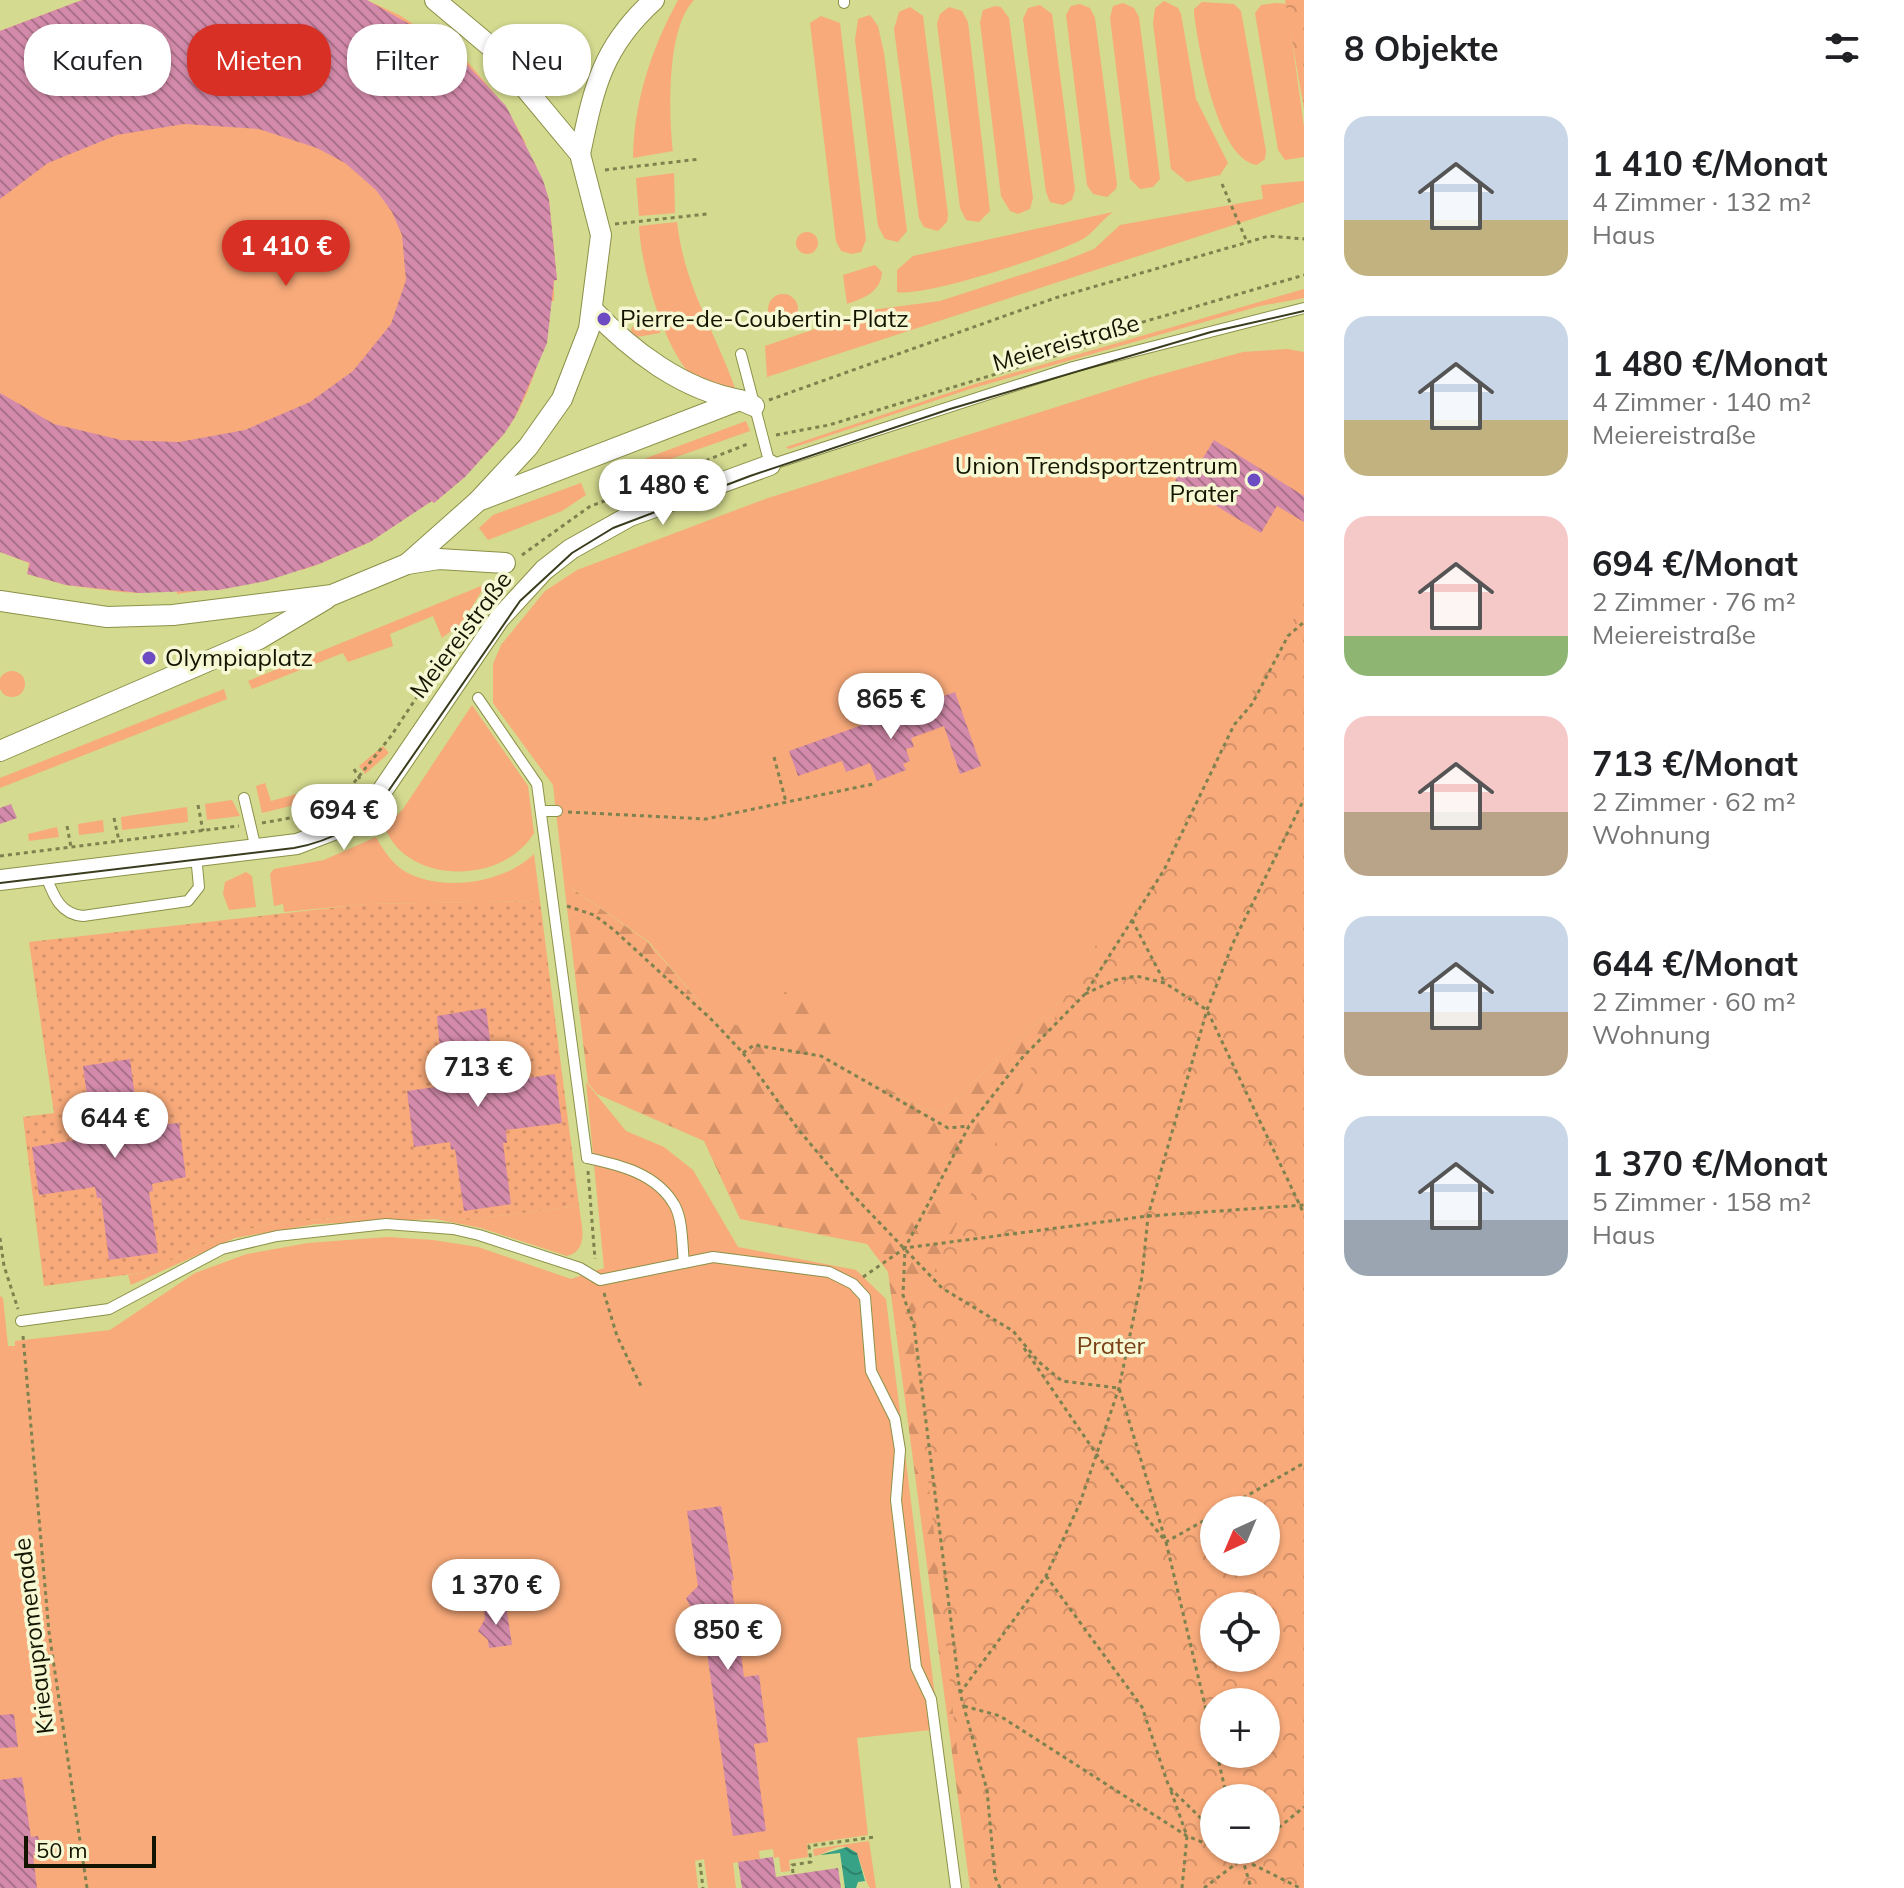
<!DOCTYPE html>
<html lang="de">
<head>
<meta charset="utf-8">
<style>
	body { margin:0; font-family:Mulish,sans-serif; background:#f6f6f6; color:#202124; height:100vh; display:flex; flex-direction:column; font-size:30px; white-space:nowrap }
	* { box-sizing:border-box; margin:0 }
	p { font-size:26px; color:#757577 }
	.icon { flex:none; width:44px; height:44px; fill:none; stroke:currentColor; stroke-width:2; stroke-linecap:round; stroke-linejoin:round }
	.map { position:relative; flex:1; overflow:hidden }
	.details { display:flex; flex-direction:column; background:#fff; width:600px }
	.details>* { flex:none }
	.guide { position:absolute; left:24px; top:24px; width:760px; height:72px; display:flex; gap:16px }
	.needle { width:52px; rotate:224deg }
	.fabs { position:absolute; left:1200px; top:1496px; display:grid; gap:16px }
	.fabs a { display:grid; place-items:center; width:80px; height:80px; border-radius:50%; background:#fff; box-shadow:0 2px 6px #0004; font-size:40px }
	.scale { position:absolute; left:24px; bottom:20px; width:132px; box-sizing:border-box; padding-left:8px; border:4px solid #141500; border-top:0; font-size:22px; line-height:28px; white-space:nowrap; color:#141500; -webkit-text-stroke:6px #f5f8d3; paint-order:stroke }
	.price { position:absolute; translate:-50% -68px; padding:0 18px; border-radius:28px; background:#fff; color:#222; font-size:26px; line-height:52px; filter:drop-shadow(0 2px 4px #0008) }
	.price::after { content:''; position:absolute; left:50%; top:48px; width:24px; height:18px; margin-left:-12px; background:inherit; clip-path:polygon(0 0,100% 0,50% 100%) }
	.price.selected { background:#d93025; color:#fff }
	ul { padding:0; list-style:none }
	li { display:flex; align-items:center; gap:24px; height:200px; padding:0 40px }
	li span { display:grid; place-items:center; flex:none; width:224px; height:160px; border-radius:24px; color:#555 }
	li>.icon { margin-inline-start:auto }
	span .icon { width:96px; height:96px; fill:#fffc; stroke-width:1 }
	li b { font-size:34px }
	h2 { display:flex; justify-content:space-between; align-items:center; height:96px; padding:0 40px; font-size:34px }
	.tag { padding:0 28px; border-radius:32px; background:#fff; box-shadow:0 2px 6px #0004; font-size:28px; line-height:72px }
	.tag.selected { background:#d93025; color:#fff }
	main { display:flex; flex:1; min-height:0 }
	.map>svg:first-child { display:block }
</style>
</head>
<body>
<main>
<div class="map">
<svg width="1304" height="1888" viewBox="0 0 1304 1888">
	<defs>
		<pattern id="forest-firs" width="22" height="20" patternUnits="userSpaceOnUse" patternTransform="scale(2)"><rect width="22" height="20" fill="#f8aa7a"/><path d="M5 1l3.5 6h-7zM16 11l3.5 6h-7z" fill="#d49168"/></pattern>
		<pattern id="park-crowns" width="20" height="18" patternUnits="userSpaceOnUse" patternTransform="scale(2)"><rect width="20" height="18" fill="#f8aa7a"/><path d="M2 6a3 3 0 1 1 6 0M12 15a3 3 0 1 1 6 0" fill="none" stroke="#d49168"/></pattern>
		<pattern id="garden-dots" width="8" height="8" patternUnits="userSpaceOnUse" patternTransform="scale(2)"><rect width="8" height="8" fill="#f8aa7a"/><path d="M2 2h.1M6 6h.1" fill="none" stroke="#d49168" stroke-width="1.8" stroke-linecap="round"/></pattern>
		<pattern id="water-waves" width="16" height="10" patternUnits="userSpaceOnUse" patternTransform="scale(2)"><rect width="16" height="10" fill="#38a286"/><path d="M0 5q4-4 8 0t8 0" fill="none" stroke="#2e836b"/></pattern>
		<pattern id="building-back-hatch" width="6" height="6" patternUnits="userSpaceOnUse" patternTransform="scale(2)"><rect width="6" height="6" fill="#d48bab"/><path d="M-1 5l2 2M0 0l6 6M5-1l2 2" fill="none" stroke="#ab7089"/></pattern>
	</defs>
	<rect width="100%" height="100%" fill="#d4da8f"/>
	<g fill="#f8aa7a">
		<path d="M82 0H367L401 16 466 60 506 107 526 144 517 149 525 165 534 161 549 200 557 280 554 281V301H544L541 318 550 320C542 354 527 404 505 432 485 458 457 480 434 503L431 501 370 542 319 564 302 570H264L266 581 177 594V582L140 593 121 592 66 585 27 574 29 563 0 552V31Z"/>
		<path d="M678 0H694C666 29 669 113 673 151L633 158C634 101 651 50 678 0Z"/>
		<path d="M1164 1 1178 8 1181 14 1196 99 1228 163 1220 175 1187 182 1171 169 1153 23 1155 8Z"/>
		<path d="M1202 2 1234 4 1241 11 1266 151 1265 159 1257 165C1216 159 1199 48 1194 14V9Z"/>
		<path d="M1123 3 1134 8 1139 17 1160 179 1153 187 1140 189 1130 179 1110 18 1113 6Z"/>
		<path d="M1276 3 1287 4 1304 127V157L1285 160 1278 150 1255 13 1261 5Z"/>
		<path d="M1080 4 1090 8 1095 18 1117 184 1116 189 1107 197 1093 194 1087 185 1066 15 1071 6Z"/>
		<path d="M1040 5 1052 14 1075 190 1072 200 1063 205 1050 202 1046 192 1023 19 1028 8Z"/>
		<path d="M995 6 1001 7 1009 18 1033 198 1030 209 1018 214 1010 211 1001 196 980 22 983 10Z"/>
		<path d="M910 7 923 16 948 215 947 222 938 231 924 227 919 218 894 29 899 12Z"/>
		<path d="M949 7 962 11 968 22 990 211 979 222 966 220 960 208 937 24 940 14Z"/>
		<path d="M870 15 878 26 884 53 907 231 898 242 885 239 878 226 855 40 858 19Z"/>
		<path d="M821 16 840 23 866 240 861 252 852 254 841 251 836 241 810 23Z"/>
		<path d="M674 173 675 213 639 216 636 178Z"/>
		<path d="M1304 181V202L767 377 765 346 871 310 940 301 1064 261 1094 249 1120 225 1263 199 1261 185Z"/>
		<path d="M1113 212C1101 220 1093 234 1081 240 1052 255 924 298 897 292V270L913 256Z"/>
		<path d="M677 222C685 289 715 330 736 391 725 389 708 389 700 383 665 359 641 267 639 226Z"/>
		<circle cx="807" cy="243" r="11"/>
		<path d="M875 265 882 272C881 292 864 298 847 304L843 275Z"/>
		<path d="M1304 289V298L1260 306 970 389 789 449 786 447 975 384Z"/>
		<circle cx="783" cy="309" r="15"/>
		<path d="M653 321 660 327V333L637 337 630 334 632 327Z"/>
		<path d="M1287 349 1304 352V601L1231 728 1159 871 1120 937 1102 935 1065 997 940 1113 922 1108 809 1045 714 1019 648 941 564 883 553 785 493 703V664L501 645 545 591 577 570 765 499 1148 378 1243 352Z"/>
		<path d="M746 421 750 431 648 467 644 459Z"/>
		<path d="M581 483 586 495 562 511 488 540 479 528 493 515Z"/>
		<path d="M486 584 462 623 442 638 433 616 390 634 393 646 348 662 343 653 252 689 248 681Z"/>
		<circle cx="12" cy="684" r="13"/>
		<path d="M224 689 227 699 0 788V778Z"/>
		<path d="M472 705 528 786 534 833C504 884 408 886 385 828L403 809Z"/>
		<path d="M383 746 389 753 365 774 359 766Z"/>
		<path d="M265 783 271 801 307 791 311 801 262 813 256 786Z"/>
		<path d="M232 800 240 816 207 820 205 804Z"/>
		<path d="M187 807 188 822 122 830 121 817Z"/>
		<path d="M103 820 104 832 79 835 78 824Z"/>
		<path d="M57 827 59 837 29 841 28 834Z"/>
		<path d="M376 837C383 850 391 862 404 871 441 893 505 883 534 854L540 901 367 904 284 912 283 904 274 906 270 874 274 869 324 860Z"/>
		<path d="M246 872 252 876 256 907 229 910 223 894 225 882Z"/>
		<path d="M586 1082 626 1131 664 1147 693 1170 738 1247 856 1270 886 1299 939 1729 857 1738 868 1835 807 1844 808 1857 789 1860 790 1871 781 1872 779 1857 774 1858 773 1849 759 1851 760 1859 733 1863 736 1888H708L704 1859 695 1861 698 1888H0V1296L3 1298 8 1346H15V1341L110 1330 195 1273 247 1254 308 1243 388 1237 433 1240 478 1247 571 1279 604 1268Z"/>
		<path d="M579 1206C581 1224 590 1250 567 1256L481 1228 435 1219 316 1224 235 1238 131 1285 128 1275 147 1272 222 1235 276 1223 393 1213 466 1220Z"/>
		<path d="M869 1841 876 1888H870C861 1874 862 1843 838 1847 829 1849 823 1855 814 1856L813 1849Z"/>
	</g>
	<path fill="url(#forest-firs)" fill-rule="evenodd" d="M1304 601V1888H970L888 1272 867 1244 740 1219 704 1141 597 1094 588 1083 564 883 647 941 714 1019 752 1029 767 1018 791 983 836 1032 829 1056 922 1108 940 1113 1065 997 1102 935 1120 937 1159 871 1231 728ZM1214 1510H1266V1562H1214ZM1214 1606H1266V1658H1214ZM1214 1702H1266V1754H1214ZM1214 1798H1266V1850H1214Z"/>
	<g fill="url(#park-crowns)" fill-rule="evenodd">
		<path d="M1285 0H1304V109Z"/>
		<path d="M1304 601V1888H972L911 1320 1065 997 1102 935 1120 936 1159 871 1231 728ZM1214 1510H1266V1562H1214ZM1214 1606H1266V1658H1214ZM1214 1702H1266V1754H1214ZM1214 1798H1266V1850H1214Z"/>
	</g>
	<path fill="url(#garden-dots)" d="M540 901 579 1206 466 1220 393 1213 276 1223 222 1235 147 1272 44 1286 23 1117 54 1113 29 942 366 904Z"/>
	<path fill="url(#water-waves)" d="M847 1847 857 1853 865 1881 858 1882 856 1888H845L840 1853 820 1855Z"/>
	<g fill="url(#building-back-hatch)">
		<path d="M82 0H367L451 48 506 106 543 180 549 200 557 280H554L547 343 515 417 504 434 465 477 434 503 432 501 370 542 319 564 266 581 219 590 140 593 66 585 27 574 30 563 0 552V393L54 424 121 440 179 442 245 430 310 402 353 371 391 324 406 280 402 235 392 212 376 190 345 163 317 148 259 129 184 124 117 135 48 163 0 199V31Z"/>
		<path d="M1214 440 1304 496V522L1277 506 1261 533 1175 481 1184 464 1195 471Z"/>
		<path d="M955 692 981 766 960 774 944 726 911 738 914 747 906 749 910 761 903 764 906 770 877 781 870 763 846 772 842 761 798 776 789 751Z"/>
		<path d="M11 804 17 818 0 824V808Z"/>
		<path d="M486 1008 494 1072 498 1071 499 1082 555 1074 562 1123 506 1130 507 1143H503L511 1204 464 1211 455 1149 451 1150 450 1142 414 1147 407 1091 443 1086 437 1016Z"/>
		<path d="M130 1059 138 1120H143L144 1126 179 1123 186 1177 152 1184 153 1191 149 1192 158 1253 109 1260 101 1198H97L95 1187 39 1195 32 1147 88 1138 87 1128 91 1127 83 1066Z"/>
		<path d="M721 1506 734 1580 731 1581 744 1677 759 1675 768 1742 754 1744 766 1831 733 1836 701 1610 690 1606 686 1598 698 1586 687 1511Z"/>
		<path d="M506 1606 512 1645 489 1648 488 1640 478 1631 485 1619 484 1609Z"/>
		<path d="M14 1714 18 1747 0 1748V1715Z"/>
		<path d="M22 1777 31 1837 38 1836 41 1854 33 1855 37 1888H0V1780Z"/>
		<path d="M773 1857 776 1877 838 1868 841 1888H742L738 1862Z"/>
	</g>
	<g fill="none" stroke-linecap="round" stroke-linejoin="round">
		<defs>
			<g id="lane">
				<path d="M844 0V3"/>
				<path d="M741 354 770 465 1073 367 1304 308"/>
				<path d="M478 698 537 784 587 1158C619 1165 657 1173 675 1206 683 1221 682 1246 684 1263"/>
				<path d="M244 798 256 849"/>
				<path d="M541 811H557"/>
				<path d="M45 874C53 894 59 914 83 916L188 901 199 887 196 855"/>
				<path d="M21 1321 109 1309 222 1249 277 1236 386 1224 453 1229 479 1235 580 1268 600 1280 713 1257 829 1272 853 1284 865 1297 871 1371 895 1419 900 1450 896 1500 916 1667 931 1699 956 1888"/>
			</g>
			<g id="street">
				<path d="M435 0 491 47 580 154 601 235 589 329 562 399 528 447 478 501"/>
				<path d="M580 154C594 87 602 47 654 0"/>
				<path d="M592 309C631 351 683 390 740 400"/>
				<path d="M407 564 478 501 740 400 754 406"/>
				<path d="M0 601 107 617 173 615 332 595 407 564 439 559 505 563"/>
				<path d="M0 751 259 639 326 599"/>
				<path d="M0 880 297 844 349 824 380 794 499 619 544 570 571 549 630 516 770 465"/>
			</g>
		</defs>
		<use href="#lane" stroke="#8c9148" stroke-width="12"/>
		<use href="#street" stroke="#8c9148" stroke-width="22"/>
		<g stroke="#7e824f" stroke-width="3" stroke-dasharray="4 4" stroke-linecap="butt">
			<path d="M605 170 700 159"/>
			<path d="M1222 184 1247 242"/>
			<path d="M615 224 707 214"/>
			<path d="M769 400 1055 298 1269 236 1304 239"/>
			<path d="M776 435 829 425 1114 338 1143 322 1304 275"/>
			<path d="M522 555 589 507 750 443"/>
			<path d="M774 757 786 802"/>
			<path d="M354 769 360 779"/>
			<path d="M318 787 326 808"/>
			<path d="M198 805 203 831"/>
			<path d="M568 812 706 819 873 784"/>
			<path d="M114 818 119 841"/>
			<path d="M262 823 307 815 326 808 345 794 391 736 493 582"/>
			<path d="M67 826 71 847"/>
			<path d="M0 856 239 826"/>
			<path d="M567 906 594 915 614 930 713 1021 743 1053 798 1129 853 1195 942 1288 1013 1331 1039 1362 1062 1381 1119 1388 1166 1542 1214 1743"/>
			<path d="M1132 920 1165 983"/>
			<path d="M1085 994 1115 980 1136 976 1165 983 1207 1010 1304 1214"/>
			<path d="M743 1053 754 1045 821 1056 948 1128 969 1126"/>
			<path d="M588 1171 595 1259"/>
			<path d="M0 1238 4 1266 18 1309"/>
			<path d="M863 1277 905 1248 1148 1216 1304 1205"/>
			<path d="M604 1293 617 1336 641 1386"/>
			<path d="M23 1336 49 1632 87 1888"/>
			<path d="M1024 1348 1097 1455 1166 1542 1214 1515"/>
			<path d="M1222 1510 1304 1463"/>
			<path d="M1046 1576 1142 1707 1169 1787 1214 1831"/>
			<path d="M960 1693 1046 1576 1080 1503 1119 1388 1142 1277 1148 1216 1207 1010 1233 943 1304 799"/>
			<path d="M964 1706 1000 1716 1187 1836 1214 1847"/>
			<path d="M1217 1754 1227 1798"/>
			<path d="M1171 1791 1187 1836 1182 1888"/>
			<path d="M1266 1838 1304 1807"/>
			<path d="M1221 1850 1242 1859 1252 1850"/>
			<path d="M1233 1850 1242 1859 1300 1888"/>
			<path d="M1240 1850 1251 1888"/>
			<path d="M700 1863 703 1888"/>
			<path d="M793 1873 792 1865 811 1862 809 1846 875 1837"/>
			<path d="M1000 1888 995 1877 987 1790 960 1693 914 1326 903 1295 905 1248 969 1126 1022 1058 1085 994 1164 870 1234 725 1252 704 1288 636 1304 622"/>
			<path d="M1204 1888 1242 1859"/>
		</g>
		<use href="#lane" stroke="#fff" stroke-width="10"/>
		<use href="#street" stroke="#fff" stroke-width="20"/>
		<path stroke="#3a3c1d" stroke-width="2" d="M0 883 294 848C333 841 363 824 387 793L520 601 572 553 613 528 750 476 950 409 1211 332 1304 311"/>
	</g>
	<g fill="#6d4bc3" stroke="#f5f8d3" stroke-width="3">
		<circle cx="604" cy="319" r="8"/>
		<circle cx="1254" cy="480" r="8"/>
		<circle cx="149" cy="658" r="8"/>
	</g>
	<g text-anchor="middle" stroke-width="7" stroke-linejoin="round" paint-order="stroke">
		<g font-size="24" fill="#141500" stroke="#f5f8d3" text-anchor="start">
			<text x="620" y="327">Pierre-de-Coubertin-Platz</text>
			<text x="1238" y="474" text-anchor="end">Union Trendsportzentrum<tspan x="1238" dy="28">Prater</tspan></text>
			<text x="165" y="666">Olympiaplatz</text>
		</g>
		<g font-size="24" fill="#141500" stroke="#f5f8d3">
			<text transform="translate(1066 343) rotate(-16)" y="8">Meiereistraße</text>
			<text transform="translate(461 635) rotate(-53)" y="8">Meiereistraße</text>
			<text transform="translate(34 1636) rotate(-97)" y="8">Krieaupromenade</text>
		</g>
		<g font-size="24" fill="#7b4017" stroke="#f5f8d3">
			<text x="1111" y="1354">Prater</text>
		</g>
	</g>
</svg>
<div class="fabs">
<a><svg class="needle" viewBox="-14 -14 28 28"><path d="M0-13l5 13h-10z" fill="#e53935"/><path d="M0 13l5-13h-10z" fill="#757577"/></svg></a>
<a><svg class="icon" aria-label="locate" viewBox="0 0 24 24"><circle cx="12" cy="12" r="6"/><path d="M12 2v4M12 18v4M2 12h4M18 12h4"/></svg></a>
<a>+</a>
<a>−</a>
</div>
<div class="scale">50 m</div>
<b class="price selected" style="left:286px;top:288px">1 410 €</b>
<b class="price" style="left:663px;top:527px">1 480 €</b>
<b class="price" style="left:891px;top:741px">865 €</b>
<b class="price" style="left:344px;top:852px">694 €</b>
<b class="price" style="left:478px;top:1109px">713 €</b>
<b class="price" style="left:115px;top:1160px">644 €</b>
<b class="price" style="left:496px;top:1627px">1 370 €</b>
<b class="price" style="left:728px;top:1672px">850 €</b>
<div class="guide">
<a class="tag">Kaufen</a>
<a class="tag selected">Mieten</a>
<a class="tag">Filter</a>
<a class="tag">Neu</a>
</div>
</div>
<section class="details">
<h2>8 Objekte<svg class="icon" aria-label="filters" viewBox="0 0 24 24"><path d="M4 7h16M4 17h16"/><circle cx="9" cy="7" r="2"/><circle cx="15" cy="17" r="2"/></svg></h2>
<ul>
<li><span style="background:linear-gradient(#c9d6e8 65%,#c2b280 0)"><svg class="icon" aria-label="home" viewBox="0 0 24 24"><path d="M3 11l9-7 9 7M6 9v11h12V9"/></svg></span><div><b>1 410 €/Monat</b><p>4 Zimmer · 132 m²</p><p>Haus</p></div></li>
<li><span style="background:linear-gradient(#c9d6e8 65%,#c2b280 0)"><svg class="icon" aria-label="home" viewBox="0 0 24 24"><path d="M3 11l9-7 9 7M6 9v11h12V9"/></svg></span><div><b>1 480 €/Monat</b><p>4 Zimmer · 140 m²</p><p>Meiereistraße</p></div></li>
<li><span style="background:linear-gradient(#f6c9c9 75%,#8fb573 0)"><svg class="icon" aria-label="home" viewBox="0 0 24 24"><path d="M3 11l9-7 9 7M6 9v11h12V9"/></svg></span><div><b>694 €/Monat</b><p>2 Zimmer · 76 m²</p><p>Meiereistraße</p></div></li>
<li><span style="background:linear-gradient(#f6c9c9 60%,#b9a48a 0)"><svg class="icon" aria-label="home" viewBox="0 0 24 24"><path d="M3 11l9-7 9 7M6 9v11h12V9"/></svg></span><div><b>713 €/Monat</b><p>2 Zimmer · 62 m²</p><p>Wohnung</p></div></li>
<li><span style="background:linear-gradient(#c9d6e8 60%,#b9a48a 0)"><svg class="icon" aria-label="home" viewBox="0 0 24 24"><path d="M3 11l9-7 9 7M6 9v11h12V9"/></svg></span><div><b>644 €/Monat</b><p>2 Zimmer · 60 m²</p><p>Wohnung</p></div></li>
<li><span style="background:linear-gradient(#c9d6e8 65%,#9aa5b1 0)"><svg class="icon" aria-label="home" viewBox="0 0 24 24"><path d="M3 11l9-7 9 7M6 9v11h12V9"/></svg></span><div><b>1 370 €/Monat</b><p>5 Zimmer · 158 m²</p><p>Haus</p></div></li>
</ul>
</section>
</main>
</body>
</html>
